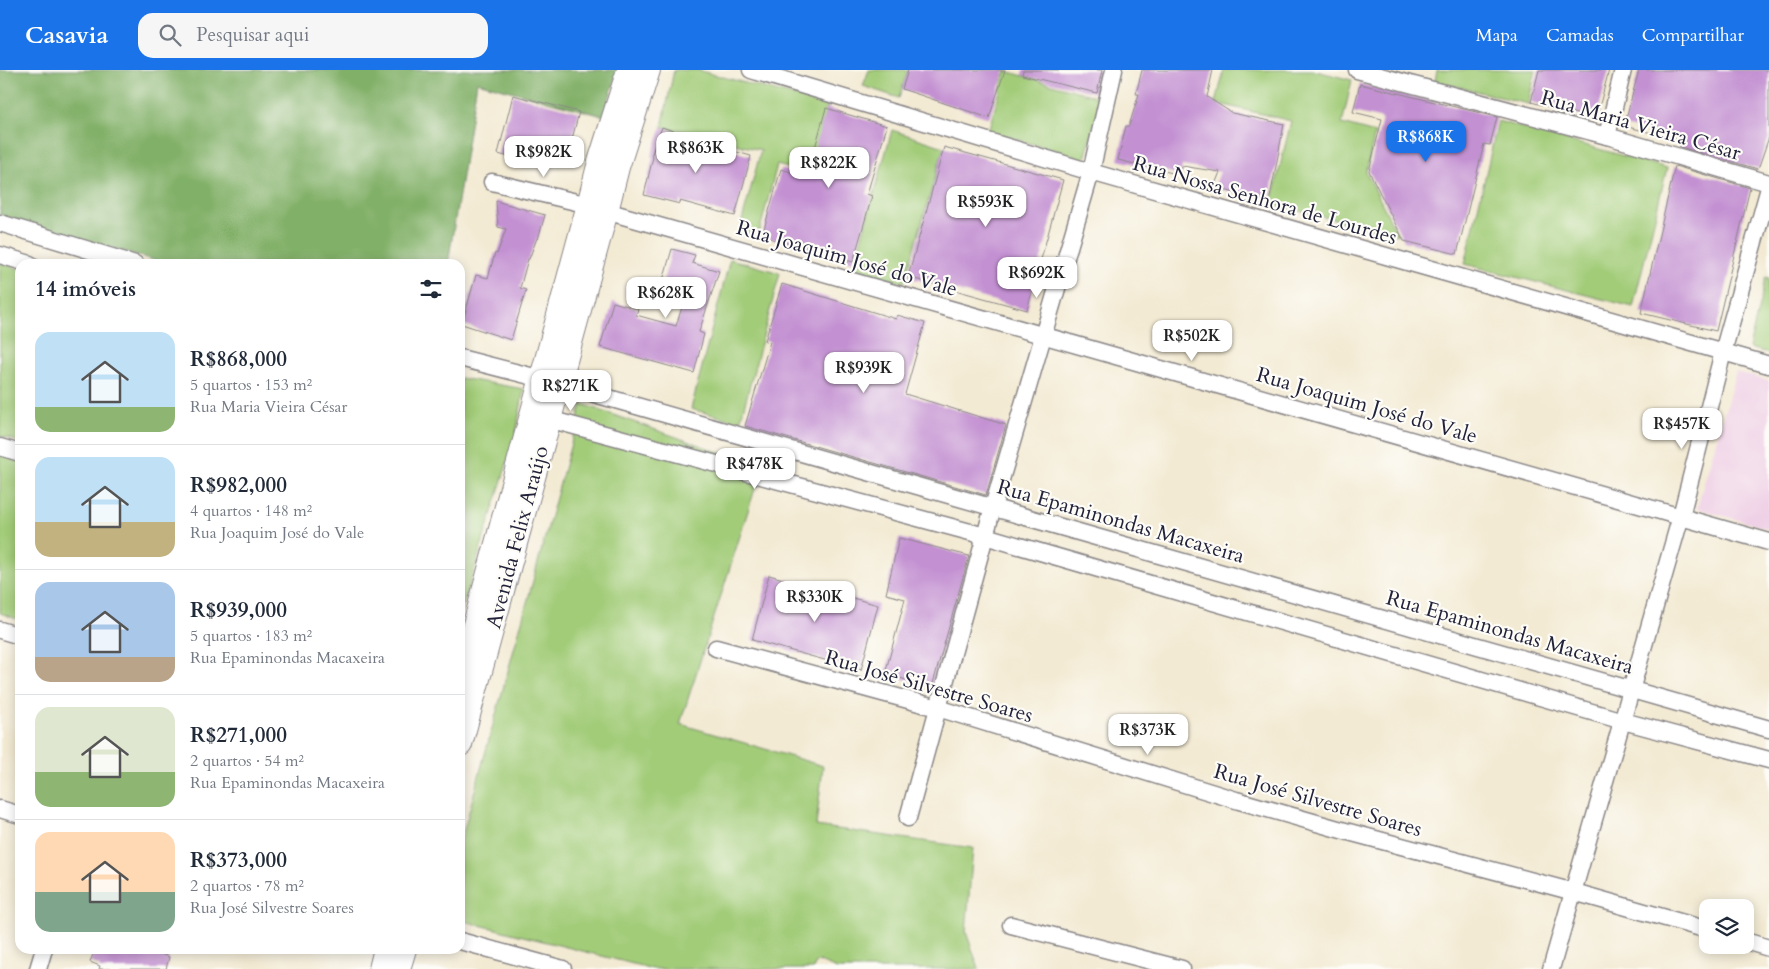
<!DOCTYPE html>
<html lang="pt">
<head>
<meta charset="utf-8">
<style>
	body { margin:0; font-family:Cardo,serif; background:#f6f6f7; color:#1f2937; height:100vh; display:flex; flex-direction:column; font-size:19px; white-space:nowrap }
	* { box-sizing:border-box; margin:0 }
	p { font-size:16px; color:#747a83 }
	.icon { flex:none; width:28px; height:28px; fill:none; stroke:currentColor; stroke-width:2; stroke-linecap:round; stroke-linejoin:round }
	.map { position:relative; flex:1; overflow:hidden }
	.details { position:absolute; left:15px; top:189px; width:450px; height:695px; display:flex; flex-direction:column; background:#fff; border-radius:15px; box-shadow:0 2px 12px #0003 }
	.details>* { flex:none }
	.fabs { position:absolute; left:1699px; top:829px; display:grid; gap:10px }
	.fabs a { display:grid; place-items:center; width:55px; height:55px; border-radius:10px; background:#fff; box-shadow:0 2px 12px #0003; font-size:25px }
	.price { position:absolute; translate:-50% -42px; padding:0 11px; border-radius:10px; background:#fff; color:#222; font-size:16px; line-height:32px; filter:drop-shadow(0 1px 2px #0008) }
	.price::after { content:''; position:absolute; left:50%; top:30px; width:15px; height:11px; margin-left:-8px; background:inherit; clip-path:polygon(0 0,100% 0,50% 100%) }
	.price.selected { background:#1a73e8; color:#fff }
	ul { padding:0; list-style:none }
	li { display:flex; align-items:center; gap:15px; height:125px; padding:0 20px }
	li+li { border-top:1px solid #e0e1e3 }
	li span { display:grid; place-items:center; flex:none; width:140px; height:100px; border-radius:15px; color:#555 }
	li>.icon { margin-inline-start:auto }
	span .icon { width:60px; height:60px; fill:#fffc; stroke-width:1 }
	li b { font-size:21px }
	h2 { display:flex; justify-content:space-between; align-items:center; height:60px; padding:0 20px; font-size:21px }
	header { display:flex; align-items:center; gap:30px; box-sizing:border-box; height:70px; padding:0 25px; background:#1a73e8; color:#fff }
	header strong { font-size:24px }
	nav { display:flex; gap:28px; margin-inline-start:auto; font-size:18px }
	.search { width:350px; height:45px; background:#f6f6f7; display:flex; align-items:center; gap:12px; box-sizing:border-box; padding:0 18px; border-radius:15px; color:#747a83; font-size:19px }
	.map>svg:first-child { display:block }
</style>
</head>
<body>
<header>
<strong>Casavia</strong>
<div class="search"><svg class="icon" aria-label="search" viewBox="0 0 24 24"><circle cx="10" cy="10" r="6"/><path d="M15 15l6 6"/></svg>Pesquisar aqui</div>
<nav><a>Mapa</a><a>Camadas</a><a>Compartilhar</a></nav>
</header>
<div class="map">
<svg width="1769" height="899" viewBox="0 0 1769 899">
	<rect width="100%" height="100%" fill="#fdfcf7"/>
	<filter id="ink" filterUnits="userSpaceOnUse"><feTurbulence type="fractalNoise" baseFrequency=".02" numOctaves="2"/><feDisplacementMap in="SourceGraphic" scale="10" xChannelSelector="R" yChannelSelector="G"/><feConvolveMatrix kernelMatrix="1 2 1 2 8 2 1 2 1" color-interpolation-filters="sRGB"/></filter>
	<filter id="wash" filterUnits="userSpaceOnUse"><feTurbulence type="fractalNoise" baseFrequency=".0096" numOctaves="4" result="noise"/><feDisplacementMap in="SourceGraphic" scale="20" xChannelSelector="R" yChannelSelector="G"/><feGaussianBlur stdDeviation="1.12" result="paint"/><feColorMatrix in="noise" values="0 0 0 0 0 0 0 0 0 0 0 0 0 0 0 0 0 1.4 0 .05"/><feComposite in="paint" operator="in"/></filter>
	<g filter="url(#wash)">
		<rect width="100%" height="100%" fill="#f3ead3"/>
		<path fill="#efd0e6" d="M1736 302 1769 311V459L1697 438Z"/>
		<g fill="#a2cc78" stroke="#62775a">
			<path d="M674 0H697L828 35 810 104 777 95 758 167 739 162 761 80 662 57Z"/>
			<path d="M869 0H908L899 28 863 16Z"/>
			<path d="M1224 0H1312L1352 10 1342 54 1375 63 1366 102 1398 165 1271 134 1291 51 1216 33Z"/>
			<path d="M1437 0H1536L1528 34 1435 11Z"/>
			<path d="M1006 1 1101 28 1085 89 988 61Z"/>
			<path d="M1498 51 1667 98 1633 237 1465 194Z"/>
			<path d="M892 60 944 77 904 213 853 198Z"/>
			<path d="M730 189 780 203 740 352 691 339Z"/>
			<path d="M0 193 20 199V372L0 366Z"/>
			<path d="M1766 207 1769 208V283L1749 278Z"/>
			<path d="M460 308 524 319 515 368 460 545Z"/>
			<path d="M582 334 762 397 680 654 823 696 816 756 973 778 966 862 979 899H837L817 891 813 899H653L460 850V774Z"/>
			<path d="M0 381 20 386V550L0 543Z"/>
		</g>
		<path fill="#81b068" stroke="#526952" d="M0 0H619L603 46 477 12 448 194H167L0 145Z"/>
		<g id="blocks">
			<g fill="#c390d2">
				<path d="M908 0H1005L989 48 902 19Z"/>
				<path d="M1023 0H1102L1097 23 1022 5Z"/>
				<path d="M1142 0H1213L1207 27 1232 43 1284 54 1269 133 1214 117 1220 102 1182 96 1181 105 1118 90 1126 56H1129L1139 24H1136Z"/>
				<path d="M1539 0H1609L1596 49 1531 32Z"/>
				<path d="M1639 0H1769V67L1758 99 1680 77V70L1624 56Z"/>
				<path d="M1360 14 1497 47 1490 75 1484 74 1457 184 1404 171 1369 101 1382 49 1353 42Z"/>
				<path d="M513 25 579 42 570 77 541 70 525 91 498 84Z"/>
				<path d="M826 38 887 56 867 124 872 126 853 192 762 166 781 99 807 107Z"/>
				<path d="M662 57 701 71 699 76 725 85 726 79 751 86 735 146 680 131V134L644 125 653 87 651 86Z"/>
				<path d="M944 77 1063 110 1027 240 908 207Z"/>
				<path d="M1675 96 1750 118 1716 261 1641 243Z"/>
				<path d="M496 131 545 145 538 169 537 168 529 189H528L520 218 526 220 511 270 462 254 476 205 488 208 495 183 497 184 506 159 498 157Z"/>
				<path d="M672 179 695 185 692 193 719 201 699 262 704 264 694 303 600 277 613 232 638 239 636 245 676 256 684 231 659 224Z"/>
				<path d="M782 214 896 249 897 245 925 253 905 324 1006 355 986 425 745 356 770 272 765 271Z"/>
				<path d="M899 468 969 486 932 617 885 604 905 529 886 524Z"/>
				<path d="M769 505 878 535 861 600 752 570Z"/>
				<path d="M95 879H147L169 887 166 899H99L100 896 90 892Z"/>
			</g>
		</g>
	</g>
	<g filter="url(#ink)">
		<use href="#blocks" fill-opacity="0" stroke="#8a8687" stroke-width="1"/>
		<g fill="none" stroke-linecap="round" stroke-linejoin="round">
			<defs>
				<g id="street">
					<path d="M751 0 1091 102 1769 295"/>
					<path d="M1357 0 1607 66 1769 113"/>
					<path d="M1607 66 1623 0"/>
					<path d="M492 112 589 135"/>
					<path d="M606 141 1769 472"/>
					<path d="M0 153 135 194"/>
					<path d="M0 185 30 194"/>
					<path d="M460 288 542 309 1769 659"/>
					<path d="M541 347 985 466 1623 651 1769 690"/>
					<path d="M0 377 20 383"/>
					<path d="M0 560 20 566"/>
					<path d="M716 578 938 638 1236 730 1345 761 1574 822 1708 860"/>
					<path d="M0 739 20 745"/>
					<path d="M908 748 993 437 1091 102 1114 0"/>
					<path d="M1011 855 1182 899"/>
					<path d="M460 871 563 899"/>
					<path d="M1745 871 1769 878"/>
					<path d="M38 899 44 879"/>
					<path d="M1551 899 1681 446 1723 282 1769 118"/>
				</g>
				<g id="secondary">
					<path d="M460 610 589 135 600 92 629 0"/>
					<path d="M460 674 606 141 617 97 648 0"/>
					<path d="M381 899 386 879"/>
					<path d="M398 899 404 879"/>
				</g>
			</defs>
			<use href="#street" stroke="#8a8687" stroke-width="19"/>
			<use href="#secondary" stroke="#8a8687" stroke-width="26"/>
			<use href="#street" stroke="#fff" stroke-width="16"/>
			<use href="#secondary" stroke="#fff" stroke-width="24"/>
		</g>
	</g>
	<g text-anchor="middle" stroke-width="4.5" stroke-linejoin="round" paint-order="stroke">
		<g font-size="21" fill="#22223b" stroke="#fdfcf7">
			<text transform="translate(1641 55) rotate(16)" y="7">Rua Maria Vieira César</text>
			<text transform="translate(1265 130) rotate(16)" y="7">Rua Nossa Senhora de Lourdes</text>
			<text transform="translate(847 188) rotate(16)" y="7">Rua Joaquim José do Vale</text>
			<text transform="translate(1367 335) rotate(16)" y="7">Rua Joaquim José do Vale</text>
			<text transform="translate(1121 451) rotate(16)" y="7">Rua Epaminondas Macaxeira</text>
			<text transform="translate(517 467) rotate(-75)" y="7">Avenida Felix Araújo</text>
			<text transform="translate(1510 562) rotate(16)" y="7">Rua Epaminondas Macaxeira</text>
			<text transform="translate(929 616) rotate(16)" y="7">Rua José Silvestre Soares</text>
			<text transform="translate(1318 730) rotate(16)" y="7">Rua José Silvestre Soares</text>
		</g>
	</g>
</svg>
<div class="fabs">
<a><svg class="icon" aria-label="layers" viewBox="0 0 24 24"><path d="M12 4l9 5-9 5-9-5zM3 14l9 5 9-5"/></svg></a>
</div>
<b class="price selected" style="left:1426px;top:93px">R$868K</b>
<b class="price" style="left:696px;top:104px">R$863K</b>
<b class="price" style="left:544px;top:108px">R$982K</b>
<b class="price" style="left:829px;top:119px">R$822K</b>
<b class="price" style="left:986px;top:158px">R$593K</b>
<b class="price" style="left:1037px;top:229px">R$692K</b>
<b class="price" style="left:666px;top:249px">R$628K</b>
<b class="price" style="left:1192px;top:292px">R$502K</b>
<b class="price" style="left:864px;top:324px">R$939K</b>
<b class="price" style="left:571px;top:342px">R$271K</b>
<b class="price" style="left:1682px;top:380px">R$457K</b>
<b class="price" style="left:755px;top:420px">R$478K</b>
<b class="price" style="left:815px;top:553px">R$330K</b>
<b class="price" style="left:1148px;top:686px">R$373K</b>
<section class="details">
<h2>14 imóveis<svg class="icon" aria-label="filters" viewBox="0 0 24 24"><path d="M4 7h16M4 17h16"/><circle cx="9" cy="7" r="2"/><circle cx="15" cy="17" r="2"/></svg></h2>
<ul>
<li><span style="background:linear-gradient(#bfe0f5 75%,#8fb573 0)"><svg class="icon" aria-label="home" viewBox="0 0 24 24"><path d="M3 11l9-7 9 7M6 9v11h12V9"/></svg></span><div><b>R$868,000</b><p>5 quartos · 153 m²</p><p>Rua Maria Vieira César</p></div></li>
<li><span style="background:linear-gradient(#bfe0f5 65%,#c2b280 0)"><svg class="icon" aria-label="home" viewBox="0 0 24 24"><path d="M3 11l9-7 9 7M6 9v11h12V9"/></svg></span><div><b>R$982,000</b><p>4 quartos · 148 m²</p><p>Rua Joaquim José do Vale</p></div></li>
<li><span style="background:linear-gradient(#a9c7e8 75%,#b9a48a 0)"><svg class="icon" aria-label="home" viewBox="0 0 24 24"><path d="M3 11l9-7 9 7M6 9v11h12V9"/></svg></span><div><b>R$939,000</b><p>5 quartos · 183 m²</p><p>Rua Epaminondas Macaxeira</p></div></li>
<li><span style="background:linear-gradient(#dfe7d0 65%,#8fb573 0)"><svg class="icon" aria-label="home" viewBox="0 0 24 24"><path d="M3 11l9-7 9 7M6 9v11h12V9"/></svg></span><div><b>R$271,000</b><p>2 quartos · 54 m²</p><p>Rua Epaminondas Macaxeira</p></div></li>
<li><span style="background:linear-gradient(#ffd9b3 60%,#7fa58c 0)"><svg class="icon" aria-label="home" viewBox="0 0 24 24"><path d="M3 11l9-7 9 7M6 9v11h12V9"/></svg></span><div><b>R$373,000</b><p>2 quartos · 78 m²</p><p>Rua José Silvestre Soares</p></div></li>
</ul>
</section>
</div>
</body>
</html>
